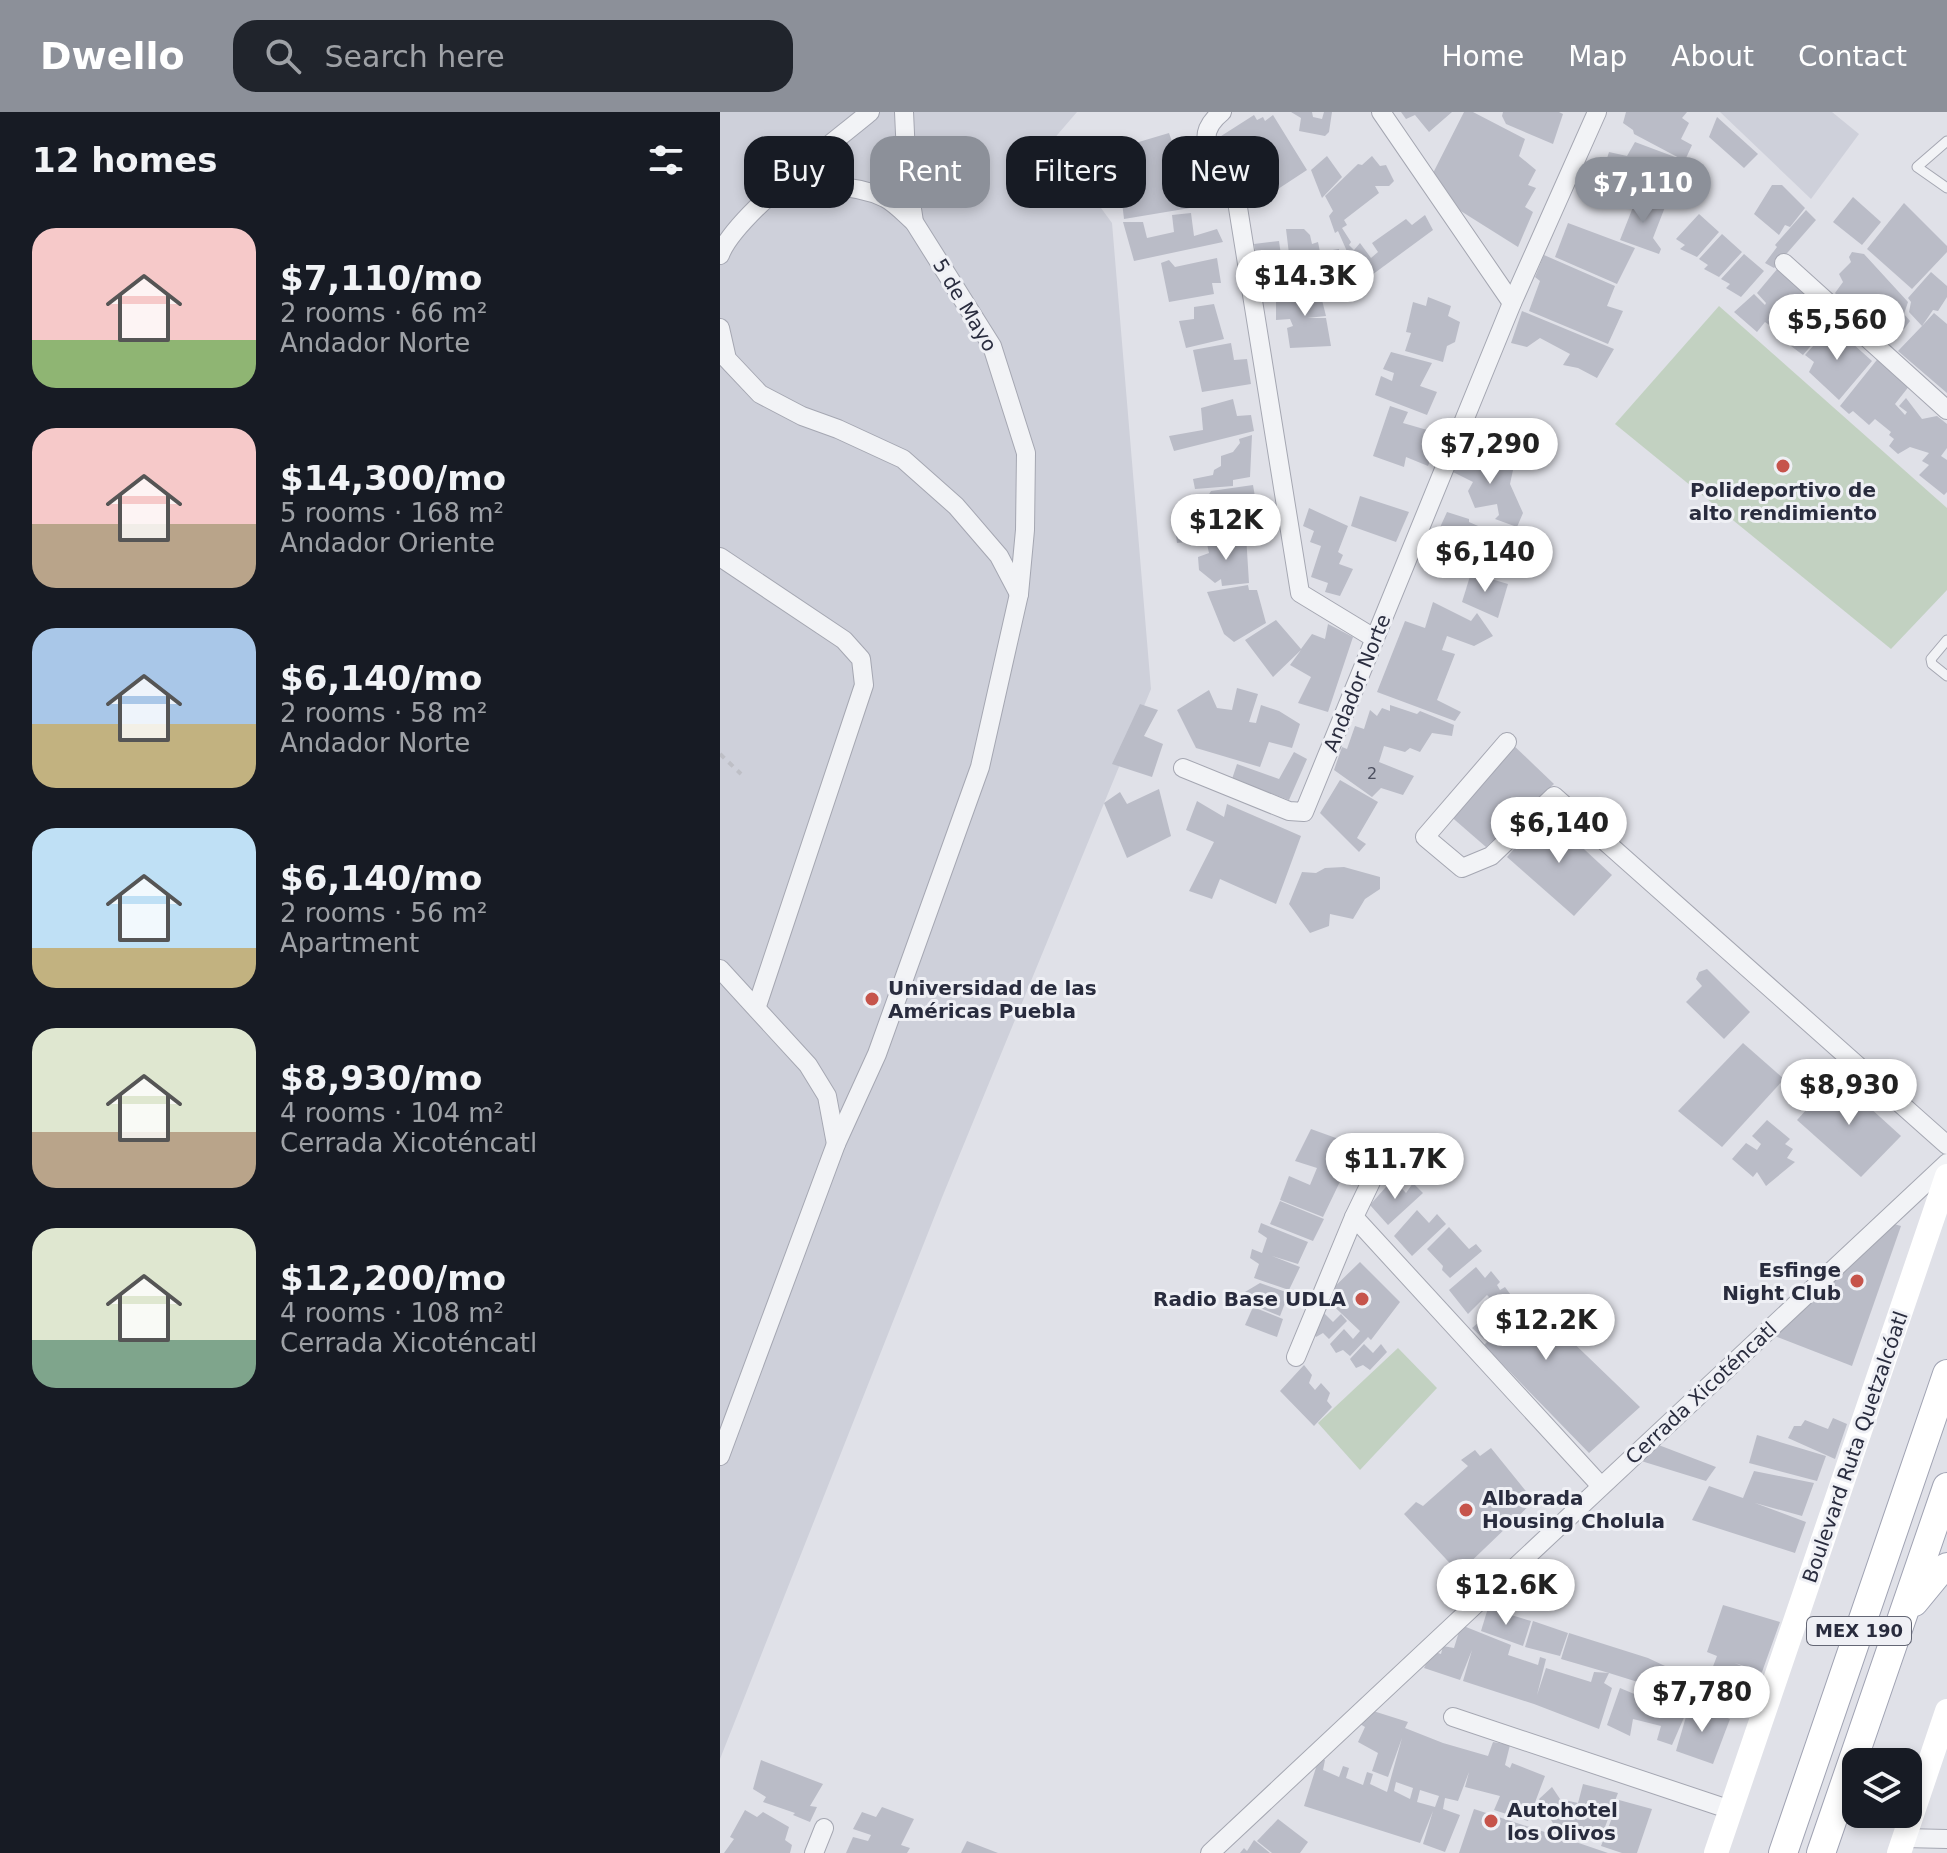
<!DOCTYPE html>
<html lang="en">
<head>
<meta charset="utf-8">
<style>
	body { margin:0; font-family:"DejaVu Sans",sans-serif; background:#20242c; color:#f1f3f6; height:100vh; display:flex; flex-direction:column; font-size:30px; white-space:nowrap }
	* { box-sizing:border-box; margin:0 }
	p { font-size:26px; color:#9ea1a6 }
	.icon { flex:none; width:44px; height:44px; fill:none; stroke:currentColor; stroke-width:2; stroke-linecap:round; stroke-linejoin:round }
	.map { position:relative; flex:1; overflow:hidden }
	.details { display:flex; flex-direction:column; background:#171b24; width:720px }
	.details>* { flex:none }
	.hud { position:absolute; left:24px; top:24px; width:760px; height:72px; display:flex; gap:16px }
	.buttons { position:absolute; left:1122px; top:1636px; display:grid; gap:16px }
	.buttons a { display:grid; place-items:center; width:80px; height:80px; border-radius:16px; background:#171b24; box-shadow:0 4px 12px #0003; font-size:40px }
	.price { position:absolute; translate:-50% -68px; padding:0 18px; border-radius:28px; background:#fff; color:#222; font-size:26px; line-height:52px; filter:drop-shadow(0 2px 4px #0008) }
	.price::after { content:''; position:absolute; left:50%; top:48px; width:24px; height:18px; margin-left:-12px; background:inherit; clip-path:polygon(0 0,100% 0,50% 100%) }
	.price.active { background:#8c9099; color:#fff }
	ul { padding:0; list-style:none }
	li { display:flex; align-items:center; gap:24px; height:200px; padding:0 32px }
	li span { display:grid; place-items:center; flex:none; width:224px; height:160px; border-radius:24px; color:#555 }
	li>.icon { margin-inline-start:auto }
	span .icon { width:96px; height:96px; fill:#fffc; stroke-width:1 }
	li b { font-size:34px }
	h2 { display:flex; justify-content:space-between; align-items:center; height:96px; padding:0 32px; font-size:34px }
	.pill { padding:0 28px; border-radius:24px; background:#171b24; box-shadow:0 4px 12px #0003; font-size:28px; line-height:72px }
	.pill.active { background:#8c9099; color:#fff }
	header { display:flex; align-items:center; gap:48px; box-sizing:border-box; height:112px; padding:0 40px; background:#8c9099; color:#fff }
	header strong { font-size:38px }
	nav { display:flex; gap:44px; margin-inline-start:auto; font-size:28px }
	.search { width:560px; height:72px; background:#20242c; display:flex; align-items:center; gap:20px; box-sizing:border-box; padding:0 28px; border-radius:24px; color:#9ea1a6; font-size:30px }
	main { display:flex; flex:1; min-height:0 }
	.map>svg:first-child { display:block }
</style>
</head>
<body>
<header>
<strong>Dwello</strong>
<div class="search"><svg class="icon" aria-label="search" viewBox="0 0 24 24"><circle cx="10" cy="10" r="6"/><path d="M15 15l6 6"/></svg>Search here</div>
<nav><a>Home</a><a>Map</a><a>About</a><a>Contact</a></nav>
</header>
<main>
<section class="details">
<h2>12 homes<svg class="icon" aria-label="filters" viewBox="0 0 24 24"><path d="M4 7h16M4 17h16"/><circle cx="9" cy="7" r="2"/><circle cx="15" cy="17" r="2"/></svg></h2>
<ul>
<li><span style="background:linear-gradient(#f6c9c9 70%,#8fb573 0)"><svg class="icon" aria-label="home" viewBox="0 0 24 24"><path d="M3 11l9-7 9 7M6 9v11h12V9"/></svg></span><div><b>$7,110/mo</b><p>2 rooms · 66 m²</p><p>Andador Norte</p></div></li>
<li><span style="background:linear-gradient(#f6c9c9 60%,#b9a48a 0)"><svg class="icon" aria-label="home" viewBox="0 0 24 24"><path d="M3 11l9-7 9 7M6 9v11h12V9"/></svg></span><div><b>$14,300/mo</b><p>5 rooms · 168 m²</p><p>Andador Oriente</p></div></li>
<li><span style="background:linear-gradient(#a9c7e8 60%,#c2b280 0)"><svg class="icon" aria-label="home" viewBox="0 0 24 24"><path d="M3 11l9-7 9 7M6 9v11h12V9"/></svg></span><div><b>$6,140/mo</b><p>2 rooms · 58 m²</p><p>Andador Norte</p></div></li>
<li><span style="background:linear-gradient(#bfe0f5 75%,#c2b280 0)"><svg class="icon" aria-label="home" viewBox="0 0 24 24"><path d="M3 11l9-7 9 7M6 9v11h12V9"/></svg></span><div><b>$6,140/mo</b><p>2 rooms · 56 m²</p><p>Apartment</p></div></li>
<li><span style="background:linear-gradient(#dfe7d0 65%,#b9a48a 0)"><svg class="icon" aria-label="home" viewBox="0 0 24 24"><path d="M3 11l9-7 9 7M6 9v11h12V9"/></svg></span><div><b>$8,930/mo</b><p>4 rooms · 104 m²</p><p>Cerrada Xicoténcatl</p></div></li>
<li><span style="background:linear-gradient(#dfe7d0 70%,#7fa58c 0)"><svg class="icon" aria-label="home" viewBox="0 0 24 24"><path d="M3 11l9-7 9 7M6 9v11h12V9"/></svg></span><div><b>$12,200/mo</b><p>4 rooms · 108 m²</p><p>Cerrada Xicoténcatl</p></div></li>
</ul>
</section>
<div class="map">
<svg width="1227" height="1741" viewBox="0 0 1227 1741">
	<rect width="100%" height="100%" fill="#e0e1e8"/>
	<g fill="#ced0da">
		<path d="M0 0H357L332 29 392 111 431 577 223 1083 0 1647Z"/>
		<path d="M1000 0H1112L1139 22 1091 87Z"/>
	</g>
	<g fill="#c2d1c1">
		<path d="M999 194 1227 396V478L1171 537 895 312Z"/>
		<path d="M678 1236 717 1276 640 1358 598 1311Z"/>
	</g>
	<g fill="#babcc7" fill-rule="evenodd">
		<path d="M571 0H592L593 5 602 7 604 0H612L609 20 605 24 579 19 581 6Z"/>
		<path d="M681 0H732L709 20 695 3 686 7Z"/>
		<path d="M744 0H753L805 27 799 44 816 58 808 73 816 76 805 95 813 100 798 135 728 91 711 65Z"/>
		<path d="M783 0H839L843 2 833 32 786 12 782 4Z"/>
		<path d="M906 0H967L962 6 969 11 961 27 972 33 946 90 881 65 889 40 907 44 915 30 963 48 914 22 913 18 903 11Z"/>
		<path d="M534 3 537 8 543 5 545 9 553 3 587 58 558 77 553 68 547 72 537 54 518 66 499 37 503 34 498 26Z"/>
		<path d="M997 5 1038 42 1024 56 989 25Z"/>
		<path d="M449 21 463 61 492 59 498 94 470 96 404 107 398 56 423 48 412 32Z"/>
		<path d="M607 44 622 65 602 86 591 58Z"/>
		<path d="M652 44 660 54 666 53 674 69 669 74H655L659 81 624 108 627 113 622 116 631 130 629 133 634 138 640 131 651 146 658 140 652 131 686 107 692 113 705 103 713 118 641 171 618 119 615 121 609 104 613 99 605 84 638 52 642 53Z"/>
		<path d="M1052 73H1062L1085 96 1070 115 1065 113 1059 123 1034 102Z"/>
		<path d="M917 85 945 95 933 126 941 137 939 142 900 128Z"/>
		<path d="M1133 85 1161 110 1142 133 1113 110Z"/>
		<path d="M1184 91 1227 134V140L1192 177 1147 137Z"/>
		<path d="M1086 98 1096 108 1054 156 1045 151 1057 135 1055 133Z"/>
		<path d="M471 101 474 124 497 117 503 130 414 149 403 110H423L427 126 454 120 452 103Z"/>
		<path d="M979 102 999 120 977 145 960 137 965 133 956 127Z"/>
		<path d="M848 111 915 136 897 172 835 145Z"/>
		<path d="M566 117H584L590 123 592 132 598 130 600 140 619 137 620 160 564 170 563 157 539 155 534 132 559 129 561 143 569 142Z"/>
		<path d="M1002 122 1022 140 999 165 984 157 988 153 979 147Z"/>
		<path d="M1132 140 1144 142 1188 190 1184 202 1190 209 1184 217 1174 214 1169 218 1163 214 1159 221 1144 208 1150 201 1134 188 1129 197 1115 181 1123 170 1119 162 1131 150 1129 145Z"/>
		<path d="M1024 142 1044 159 1021 185 1006 176 1010 172 1001 167Z"/>
		<path d="M824 143 895 174 887 194 903 199 888 232 809 199 820 169 815 165Z"/>
		<path d="M497 146 501 171H492L494 182 449 190 441 151 449 148 455 155Z"/>
		<path d="M1058 156 1085 181 1052 215 1045 210 1037 220 1014 200 1034 182 1045 193 1046 191 1037 181Z"/>
		<path d="M1211 160 1227 174V185L1218 199 1213 198 1202 214 1214 201 1227 212V281L1178 239 1202 214 1189 200 1191 190 1188 186Z"/>
		<path d="M598 172 606 204 587 206H606L611 234 570 236 567 216 573 214 570 207 556 208V190L574 187 572 177Z"/>
		<path d="M1084 184 1111 210 1083 243 1071 234 1075 229 1058 213Z"/>
		<path d="M708 185 731 194 728 204 740 210 735 230 727 234 723 250 685 239 691 221 686 220 693 190 706 194Z"/>
		<path d="M494 192 504 227 466 236 459 209 474 207V195Z"/>
		<path d="M802 199 894 237 877 266 858 256 843 253 850 242 820 226 807 235 791 231Z"/>
		<path d="M1112 213 1152 249 1119 288 1089 260 1094 250 1085 243Z"/>
		<path d="M511 231 514 248 527 247 531 272 482 280 473 238Z"/>
		<path d="M671 240 712 251 700 274 717 280 707 303 655 283 661 264 672 269 674 261 663 257Z"/>
		<path d="M1160 244 1190 273 1175 292 1185 303 1187 300 1179 294 1186 286 1202 307 1217 304 1227 312V336L1221 344 1227 348V380L1224 383 1199 363 1209 353 1202 349 1209 341 1190 335 1178 342 1169 334 1174 327 1169 323 1171 320 1155 307 1149 313 1133 299 1129 302 1120 294Z"/>
		<path d="M513 287 517 304 531 303 534 319 454 339 449 324 483 318 481 296Z"/>
		<path d="M670 294 688 300 683 311 721 322 708 354 686 345 684 355 653 344Z"/>
		<path d="M532 323 530 365 513 368V374L475 377 473 367 493 363 494 358 501 354V344L513 340 520 331 519 327Z"/>
		<path d="M745 338 793 358 790 372 803 401 797 415 775 407 779 403 777 392 755 396 748 379 753 370 733 360Z"/>
		<path d="M533 373 535 385 533 422 457 431 453 399 463 394 466 414 478 412V419L492 416 490 405 480 397 491 379Z"/>
		<path d="M640 384 689 400 676 430 631 414Z"/>
		<path d="M589 396 628 414 618 440 623 443 619 452 633 457 620 484 605 480 608 471 591 465 601 434 590 430 594 419 583 414Z"/>
		<path d="M727 400 749 407V410L781 424 771 450 760 452 757 440 735 439 737 428 717 422Z"/>
		<path d="M526 423 529 471 502 474 501 467 495 471 479 458 478 445 489 441 487 432Z"/>
		<path d="M751 461 788 472 778 506 742 490Z"/>
		<path d="M528 473 529 478H537L546 511 514 530 504 522 487 480Z"/>
		<path d="M713 490 751 509 757 501 773 524 754 534 727 524 722 538 735 542 717 588 741 600 735 609 657 580 685 509 705 516Z"/>
		<path d="M556 508 581 537 592 522 605 527 608 512 633 525 608 600 578 591 591 565 570 553 581 538 553 565 525 528Z"/>
		<path d="M517 576 538 582 529 610 536 611 541 593 559 599 580 612 572 636 549 630 540 655 476 636 457 598 489 578 497 596 512 598Z"/>
		<path d="M420 592 438 598 424 624 443 632 432 665 392 652Z"/>
		<path d="M670 593 697 602 700 599 734 613 732 624 712 621 700 640 690 636 685 640 664 634 659 650 694 664 683 683 661 676 652 685 614 658 622 635 627 637 635 614 644 617 650 598 657 604 662 596 670 599Z"/>
		<path d="M790 630 834 672 766 735 728 702Z"/>
		<path d="M574 640 587 647 569 688 512 667 517 652 559 667Z"/>
		<path d="M620 668 658 690 637 726 646 732 639 740 600 701Z"/>
		<path d="M439 677 451 724 407 746 384 691 400 680 407 692Z"/>
		<path d="M477 689 504 705 507 692 581 724 556 792 500 767 492 787 469 779 494 730 466 718Z"/>
		<path d="M825 701 892 763 854 804 787 745Z"/>
		<path d="M624 755 660 765V777L645 787 633 807 610 802 609 814 590 821 569 792 582 760 596 761 605 756Z"/>
		<path d="M987 857 1030 900 1004 927 966 890 982 874 976 867 979 860Z"/>
		<path d="M1023 931 1064 967 1002 1035 958 999Z"/>
		<path d="M1116 965 1181 1024 1141 1065 1077 1008Z"/>
		<path d="M1047 1008 1070 1027 1065 1032 1073 1037 1067 1046 1075 1050 1046 1074 1037 1060 1033 1065 1012 1047 1026 1031 1037 1038 1041 1032 1032 1024Z"/>
		<path d="M591 1017 627 1030 623 1045 611 1041 608 1049 627 1055 603 1105 560 1088 569 1064 590 1073 597 1056 575 1049Z"/>
		<path d="M673 1067 686 1081 693 1071 703 1081 668 1113 650 1093Z"/>
		<path d="M560 1089 604 1107 593 1129 550 1112Z"/>
		<path d="M697 1098 709 1111 717 1102 726 1112 692 1144 674 1124Z"/>
		<path d="M541 1111 588 1130 578 1152 552 1144 580 1155 569 1178 534 1166 539 1152 530 1146 532 1137 542 1141 547 1126 538 1120Z"/>
		<path d="M1174 1112 1181 1114 1132 1254 1052 1223Z"/>
		<path d="M729 1115 749 1137 756 1132 762 1139 730 1166 722 1158 723 1154 707 1137Z"/>
		<path d="M640 1150 680 1190 651 1228 648 1225 630 1244 623 1238 616 1241 610 1232 624 1217 633 1227 640 1219 604 1185Z"/>
		<path d="M756 1155 765 1166 771 1159 780 1170 777 1173 780 1178 785 1175 798 1193 792 1201 796 1205 812 1191 920 1295 869 1341 764 1233 767 1230 752 1216 766 1204 761 1196 769 1185 767 1183 748 1202 729 1178Z"/>
		<path d="M540 1171 569 1181 560 1204 523 1189 525 1180Z"/>
		<path d="M533 1195 563 1207 557 1225 525 1213Z"/>
		<path d="M604 1201 613 1210 621 1202 627 1209 609 1227 603 1221 596 1225 590 1216Z"/>
		<path d="M644 1232 653 1241 661 1232 667 1240 650 1258 643 1253 636 1256 630 1247Z"/>
		<path d="M584 1253 592 1263 589 1271 595 1278 601 1271 610 1281 607 1289 612 1295 594 1314 560 1279Z"/>
		<path d="M1113 1306 1127 1312 1115 1347 1068 1326 1074 1314H1081L1085 1308 1108 1317Z"/>
		<path d="M1037 1323 1106 1344 1097 1369 1029 1351Z"/>
		<path d="M936 1332 996 1355 986 1369 918 1348Z"/>
		<path d="M771 1336 814 1389 739 1461 684 1402 696 1390 703 1394 748 1354 741 1348 755 1338 760 1344Z"/>
		<path d="M1034 1359 1094 1371 1082 1404 1035 1391 1086 1410 1075 1441 972 1408 989 1374 1023 1386Z"/>
		<path d="M1003 1493 1060 1510 1042 1560 1015 1551 1028 1557 1014 1600 889 1561 884 1571 892 1576 879 1617 814 1592 743 1569 752 1538 740 1568 704 1556 712 1539 721 1542 723 1534 734 1536 741 1513 791 1533 788 1543 818 1553 820 1545 826 1547 817 1583 826 1556 871 1570 874 1560 889 1561 841 1547 849 1521 928 1546 962 1562 987 1570 997 1544 987 1540Z"/>
		<path d="M768 1496 811 1509 803 1534 761 1519Z"/>
		<path d="M813 1509 848 1521 840 1544 805 1535Z"/>
		<path d="M920 1574 946 1584 941 1594 966 1601 952 1633 937 1628 941 1614 913 1607 910 1624 887 1613 900 1576 919 1584Z"/>
		<path d="M970 1591 1010 1607 993 1652 956 1639Z"/>
		<path d="M650 1598 688 1610 685 1616 723 1631 768 1644 773 1630 790 1633 785 1653 790 1656 792 1651 825 1664 808 1709 774 1698 780 1684 745 1675 749 1660 738 1689 725 1686 723 1697 740 1703 725 1740 703 1732 713 1699 700 1731 584 1694 599 1646 605 1648 603 1658 619 1665 623 1654 629 1656 626 1666 643 1673 647 1660 653 1662 650 1672 667 1680 682 1626 668 1665 652 1659 658 1641 638 1630 645 1615 635 1609ZM676 1670 693 1676 690 1687 674 1679ZM700 1678 719 1684 715 1695 697 1690Z"/>
		<path d="M41 1648 103 1672 90 1694 97 1695 90 1710 73 1703 75 1701 43 1690 46 1685 33 1677Z"/>
		<path d="M863 1672 898 1681 880 1728 851 1717 852 1712 844 1726 888 1741H739L754 1697 831 1722 834 1713 819 1687 832 1675 840 1687 858 1691Z"/>
		<path d="M899 1688 932 1697 917 1741H902L881 1734Z"/>
		<path d="M162 1695 194 1707 181 1733 190 1736 187 1741H126L133 1725 148 1729 151 1723 133 1717 142 1700 156 1705Z"/>
		<path d="M25 1698 37 1705 43 1700 69 1715 65 1728 72 1733 70 1741H4L14 1727 10 1725Z"/>
		<path d="M558 1707 588 1730 580 1741H552L537 1729Z"/>
		<path d="M534 1728 550 1741H520L524 1736 527 1739Z"/>
		<path d="M247 1729 278 1741H241Z"/>
	</g>
	<g fill="none" stroke-linecap="round" stroke-linejoin="round">
		<defs>
			<g id="lane">
				<path d="M1227 29 1197 55 1227 76"/>
				<path d="M1227 528 1211 547 1212 552 1227 564"/>
			</g>
			<g id="street">
				<path d="M502 0C468 27 497 50 515 77L580 481 654 526"/>
				<path d="M661 0 792 191"/>
				<path d="M59 80C92 72 133 71 165 86 175 91 185 102 194 110"/>
				<path d="M0 143C15 103 113 31 150 0"/>
				<path d="M1064 151 1227 298"/>
				<path d="M0 216 7 247 40 282 82 304 118 317 183 347 236 394 279 444 299 482"/>
				<path d="M0 445 124 528 141 547 144 573 37 894"/>
				<path d="M787 630 705 725 742 756 771 744 834 684 1227 1033"/>
				<path d="M463 656 569 699 584 700 792 191 877 0"/>
				<path d="M0 857 88 953 107 984 116 1032"/>
				<path d="M634 1105 881 1374"/>
				<path d="M576 1245 634 1105 659 1053"/>
				<path d="M0 1344 116 1032 157 942 260 655 299 482 305 418 306 341 272 234 194 110 187 64 184 0"/>
				<path d="M733 1605 1011 1698"/>
				<path d="M1184 1726 1227 1727"/>
				<path d="M94 1741 104 1716"/>
				<path d="M490 1741 1227 1051"/>
			</g>
			<g id="primary">
				<path d="M1194 1490 1217 1462 1227 1455"/>
				<path d="M1063 1741 1227 1262"/>
				<path d="M1101 1741 1227 1375"/>
			</g>
		</defs>
		<use href="#lane" stroke="#a5a7b2" stroke-width="11"/>
		<use href="#street" stroke="#a5a7b2" stroke-width="20"/>
		<use href="#primary" stroke="#a0a3b3" stroke-width="30"/>
		<path stroke="#bebfc6" stroke-width="4" stroke-dasharray="6 6" stroke-linecap="butt" d="M0 642 21 662"/>
		<use href="#lane" stroke="#f2f3f6" stroke-width="9"/>
		<use href="#street" stroke="#f2f3f6" stroke-width="18"/>
		<g stroke="#fff" stroke-width="24">
			<path d="M996 1741 1227 1064"/>
			<path d="M1179 1741 1227 1599"/>
		</g>
		<use href="#primary" stroke="#fff" stroke-width="28"/>
	</g>
	<g fill="#c6544b" stroke="#eff0f5" stroke-width="3">
		<circle cx="1063" cy="354" r="8"/>
		<circle cx="152" cy="887" r="8"/>
		<circle cx="1137" cy="1169" r="8"/>
		<circle cx="642" cy="1187" r="8"/>
		<circle cx="746" cy="1398" r="8"/>
		<circle cx="771" cy="1709" r="8"/>
	</g>
	<g text-anchor="middle" stroke-width="6" stroke-linejoin="round" paint-order="stroke">
		<g font-size="16" fill="#4d5060">
			<text x="652" y="667">2</text>
		</g>
		<rect fill="#eff0f5" stroke="#646775" stroke-width="2" x="1087" y="1505" width="104" height="28" rx="6"/>
		<g font-size="18" font-weight="bold" fill="#292c3e">
			<text x="1139" y="1525">MEX 190</text>
		</g>
		<g font-size="20" fill="#292c3e" stroke="#eff0f5">
			<text transform="translate(245 193) rotate(59)" y="7">5 de Mayo</text>
			<text transform="translate(637 571) rotate(-68)" y="7">Andador Norte</text>
			<text transform="translate(981 1281) rotate(-43)" y="7">Cerrada Xicoténcatl</text>
			<text transform="translate(1135 1335) rotate(-71)" y="7">Boulevard Ruta Quetzalcóatl</text>
		</g>
		<g font-size="20" font-weight="bold" fill="#292c3e" stroke="#eff0f5" text-anchor="start">
			<text x="1063" y="385" text-anchor="middle">Polideportivo de<tspan x="1063" dy="23">alto rendimiento</tspan></text>
			<text x="168" y="883">Universidad de las<tspan x="168" dy="23">Américas Puebla</tspan></text>
			<text x="1121" y="1165" text-anchor="end">Esfinge<tspan x="1121" dy="23">Night Club</tspan></text>
			<text x="626" y="1194" text-anchor="end">Radio Base UDLA</text>
			<text x="762" y="1393">Alborada<tspan x="762" dy="23">Housing Cholula</tspan></text>
			<text x="787" y="1705">Autohotel<tspan x="787" dy="23">los Olivos</tspan></text>
		</g>
	</g>
</svg>
<div class="buttons">
<a><svg class="icon" aria-label="layers" viewBox="0 0 24 24"><path d="M12 4l9 5-9 5-9-5zM3 14l9 5 9-5"/></svg></a>
</div>
<b class="price active" style="left:923px;top:113px">$7,110</b>
<b class="price" style="left:585px;top:206px">$14.3K</b>
<b class="price" style="left:1117px;top:250px">$5,560</b>
<b class="price" style="left:770px;top:374px">$7,290</b>
<b class="price" style="left:506px;top:450px">$12K</b>
<b class="price" style="left:765px;top:482px">$6,140</b>
<b class="price" style="left:839px;top:753px">$6,140</b>
<b class="price" style="left:1129px;top:1015px">$8,930</b>
<b class="price" style="left:675px;top:1089px">$11.7K</b>
<b class="price" style="left:826px;top:1250px">$12.2K</b>
<b class="price" style="left:786px;top:1515px">$12.6K</b>
<b class="price" style="left:982px;top:1622px">$7,780</b>
<div class="hud">
<a class="pill">Buy</a>
<a class="pill active">Rent</a>
<a class="pill">Filters</a>
<a class="pill">New</a>
</div>
</div>
</main>
</body>
</html>
